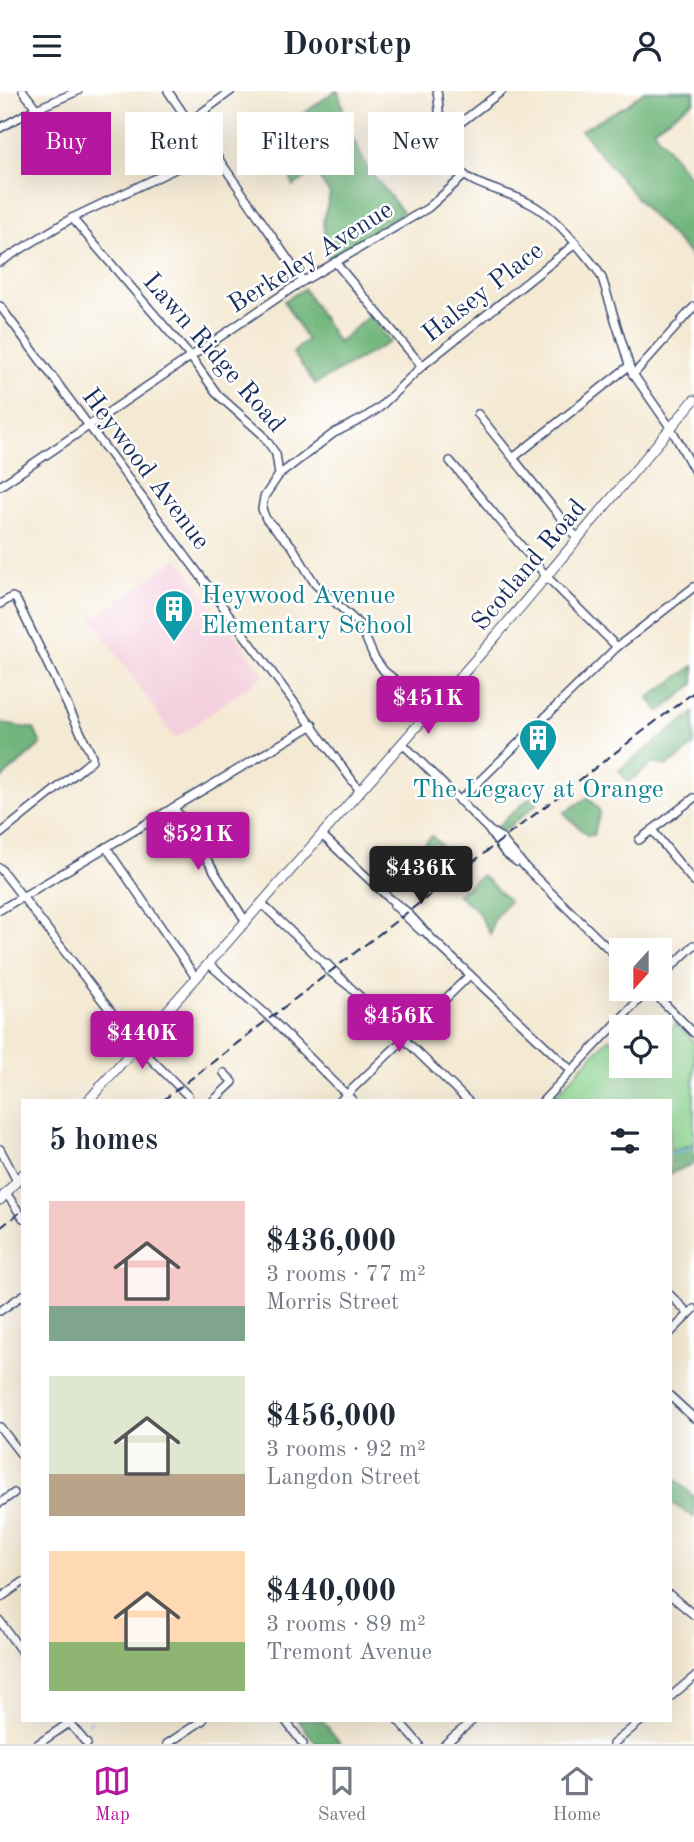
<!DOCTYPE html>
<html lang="en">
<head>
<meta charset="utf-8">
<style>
	body { margin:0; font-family:"Old Standard TT",serif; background:#f2f2f3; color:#1f2937; height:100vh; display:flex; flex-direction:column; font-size:26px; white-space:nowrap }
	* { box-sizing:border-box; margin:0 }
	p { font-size:23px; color:#747a83 }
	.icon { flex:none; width:38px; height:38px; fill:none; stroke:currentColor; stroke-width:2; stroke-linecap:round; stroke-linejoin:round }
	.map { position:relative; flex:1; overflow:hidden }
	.details { position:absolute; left:21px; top:1008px; width:651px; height:623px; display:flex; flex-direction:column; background:#fff; border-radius:0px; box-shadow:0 7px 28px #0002 }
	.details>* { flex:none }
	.hud { position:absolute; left:21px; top:21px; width:653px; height:63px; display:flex; gap:14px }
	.needle { width:46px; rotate:201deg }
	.controls { position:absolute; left:609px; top:847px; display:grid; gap:14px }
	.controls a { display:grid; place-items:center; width:63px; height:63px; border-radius:0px; background:#fff; box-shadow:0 7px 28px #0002; font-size:35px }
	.price { position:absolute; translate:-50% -60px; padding:0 16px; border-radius:7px; background:#b5179e; color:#fff; font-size:23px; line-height:46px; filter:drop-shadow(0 2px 4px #0008) }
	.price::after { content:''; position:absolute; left:50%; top:42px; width:21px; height:16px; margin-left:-10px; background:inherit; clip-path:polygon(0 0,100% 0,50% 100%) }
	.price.active { background:#222; color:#fff }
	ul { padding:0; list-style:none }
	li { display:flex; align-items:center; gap:21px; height:175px; padding:0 28px }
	li span { display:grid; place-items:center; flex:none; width:196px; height:140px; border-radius:0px; color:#555 }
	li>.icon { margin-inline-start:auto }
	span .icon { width:84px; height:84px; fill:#fffc; stroke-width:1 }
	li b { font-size:30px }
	h2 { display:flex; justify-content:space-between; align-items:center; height:84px; padding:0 28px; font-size:30px }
	.chip { padding:0 24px; border-radius:0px; background:#fff; box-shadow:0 7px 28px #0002; font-size:24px; line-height:63px }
	.chip.active { background:#b5179e; color:#fff }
	header { display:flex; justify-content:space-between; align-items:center; height:91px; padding:0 28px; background:#fff; font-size:32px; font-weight:600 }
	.menu { display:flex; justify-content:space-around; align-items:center; height:98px; border-top:2px solid #e0e1e3; background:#fff; font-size:19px; color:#747a83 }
	.menu a { display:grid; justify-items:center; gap:4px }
	.menu .active { color:#b5179e }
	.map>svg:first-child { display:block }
</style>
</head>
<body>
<header><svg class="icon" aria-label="menu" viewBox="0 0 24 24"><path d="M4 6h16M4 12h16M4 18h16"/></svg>Doorstep<svg class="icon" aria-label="person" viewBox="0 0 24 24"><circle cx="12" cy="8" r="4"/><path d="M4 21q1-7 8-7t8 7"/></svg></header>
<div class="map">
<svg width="694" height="1653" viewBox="0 0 694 1653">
	<rect width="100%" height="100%" fill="#fff"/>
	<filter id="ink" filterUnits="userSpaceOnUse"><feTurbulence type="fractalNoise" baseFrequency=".0143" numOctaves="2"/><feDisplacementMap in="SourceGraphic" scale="14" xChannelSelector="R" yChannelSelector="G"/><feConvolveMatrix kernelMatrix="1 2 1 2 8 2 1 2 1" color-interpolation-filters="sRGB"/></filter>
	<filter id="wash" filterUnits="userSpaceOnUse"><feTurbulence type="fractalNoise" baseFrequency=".00686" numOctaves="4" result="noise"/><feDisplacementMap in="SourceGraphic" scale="28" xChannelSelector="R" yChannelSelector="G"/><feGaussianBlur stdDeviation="1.57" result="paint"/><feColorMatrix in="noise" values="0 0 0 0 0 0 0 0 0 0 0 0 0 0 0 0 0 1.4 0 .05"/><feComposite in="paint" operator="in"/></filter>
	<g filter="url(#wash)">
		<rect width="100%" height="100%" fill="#f4e9d3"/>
		<path fill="#f4cfde" d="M178 467 264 584 175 648 92 528Z"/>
		<path fill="#8cd591" stroke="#548278" stroke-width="2" d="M676 933 694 951V1053L670 1060V1010H550L609 947 621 957V975H660V949Z"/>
		<g fill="#71b67b" stroke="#46726c" stroke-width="2">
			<path d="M335 0H338L349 39 367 77 403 121 328 169 323 131 330 103 315 81 293 95 277 42Z"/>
			<path d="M644 0H694V10L653 38 694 92V168L645 117 581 39 627 14Z"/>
			<path d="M304 198 338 252 370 224 390 251 315 293 293 262 307 249 284 210Z"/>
			<path d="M694 575V593L660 621 648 607Z"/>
			<path d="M694 622V654L678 668 665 675 655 671 628 691 619 679Z"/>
			<path d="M0 630 2 633 34 638 41 653 0 689Z"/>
			<path d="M531 706 538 712 501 742 496 736Z"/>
			<path d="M588 706 600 720 594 744H587L564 722Z"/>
			<path d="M432 745 458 773 436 790 415 761Z"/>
			<path d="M482 784 509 810 494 827 490 843 477 819 457 803Z"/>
			<path d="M694 1053V1072L670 1083V1060Z"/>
			<path d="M670 1383 694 1406V1426L670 1411Z"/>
			<path d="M298 1629H322L341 1653H317Z"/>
		</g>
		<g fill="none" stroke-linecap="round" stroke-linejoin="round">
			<g stroke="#6ebbe8" stroke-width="2">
				<path d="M670 1063 694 1056"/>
				<path d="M89 1633 91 1629"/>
			</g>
		</g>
	</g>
	<g filter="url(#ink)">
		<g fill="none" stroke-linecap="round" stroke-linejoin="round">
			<defs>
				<g id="minor">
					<path d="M23 0 36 17"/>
					<path d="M168 0 189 31 216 64 303 190"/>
					<path d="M437 0C441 22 437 55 452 73 471 96 502 98 527 111 555 124 577 154 596 177L602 187 631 280 672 339 694 379"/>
					<path d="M189 31 231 0"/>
					<path d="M0 37 31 20 78 0"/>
					<path d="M443 45 502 0"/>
					<path d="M72 127 190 265 218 304 262 343 276 363 279 384"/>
					<path d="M0 171 72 127 213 60"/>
					<path d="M335 171 422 275"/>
					<path d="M0 215 360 700"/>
					<path d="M681 230 694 216"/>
					<path d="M633 284 677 235"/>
					<path d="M478 323 577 447"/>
					<path d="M513 367 629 275"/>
					<path d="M450 370 548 487 617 556"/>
					<path d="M0 395 295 195 428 117 465 84"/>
					<path d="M0 513 12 506 16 508 92 665V669L85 675 0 743"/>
					<path d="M431 619 413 597 398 591 384 580 374 566 360 534 315 493 292 455 266 428 262 418 264 406 279 384 334 342 364 327 379 317 422 275 575 153"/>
					<path d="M402 652 490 740 500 746 526 777 621 870"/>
					<path d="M459 710 617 556 694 496"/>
					<path d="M174 716 246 831"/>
					<path d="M652 739 694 791"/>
					<path d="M490 741 505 762 517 771"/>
					<path d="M322 744 389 807 406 820 430 846 572 980"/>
					<path d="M639 749 694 707"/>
					<path d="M106 756 196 887"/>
					<path d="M0 777 137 954 188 1005 189 1009"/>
					<path d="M261 812 322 870 328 879 350 896 468 1010"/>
					<path d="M394 814 421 840"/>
					<path d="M0 819 313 634"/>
					<path d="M326 872 347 893"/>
					<path d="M209 873 267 924 353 1010"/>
					<path d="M660 887 694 854"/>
					<path d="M650 898 694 942"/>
					<path d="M213 1010 233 991 224 982"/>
					<path d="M340 1010 470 884"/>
					<path d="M543 1010 649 898"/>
					<path d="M0 1058 17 1090"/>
					<path d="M6 1102 23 1127"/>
					<path d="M670 1204 689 1223"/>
					<path d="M0 1220 23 1204"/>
					<path d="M670 1242 694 1218"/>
					<path d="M670 1305 694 1327"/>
					<path d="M0 1336 23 1366"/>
					<path d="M0 1412 14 1402"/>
					<path d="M670 1504 694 1524"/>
					<path d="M0 1507 23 1491"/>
					<path d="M0 1530 23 1563"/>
					<path d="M670 1606 694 1586"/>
					<path d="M67 1629 87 1653"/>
					<path d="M285 1629 303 1653"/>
					<path d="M398 1629 419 1653"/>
					<path d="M38 1653 69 1632"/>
					<path d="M167 1653 203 1629"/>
					<path d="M445 1653 473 1629"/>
					<path d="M613 1653 642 1629"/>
				</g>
				<g id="major">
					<path d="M88 1010 497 544 694 309"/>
					<path d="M0 1109 23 1083"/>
				</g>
			</defs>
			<use href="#minor" stroke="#3c4b70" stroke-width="10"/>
			<use href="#major" stroke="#3c4b70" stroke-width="11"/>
			<use href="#minor" stroke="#fff" stroke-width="7"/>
			<use href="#major" stroke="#fff" stroke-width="9"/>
			<g stroke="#1b2f5e" stroke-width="2" stroke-dasharray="10 5" stroke-linecap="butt">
				<path d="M162 1010 694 601"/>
				<path d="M0 1137 23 1119"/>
			</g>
		</g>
	</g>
	<defs>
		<symbol id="building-pin" viewBox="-11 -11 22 30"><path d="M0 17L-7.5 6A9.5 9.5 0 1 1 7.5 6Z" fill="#0f9aa8" stroke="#fff"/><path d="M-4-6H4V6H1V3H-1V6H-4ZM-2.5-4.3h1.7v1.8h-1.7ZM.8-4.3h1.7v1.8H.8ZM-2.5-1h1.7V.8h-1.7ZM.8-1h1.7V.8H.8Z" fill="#fff"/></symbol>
	</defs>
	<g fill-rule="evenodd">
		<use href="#building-pin" x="152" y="496" width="44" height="60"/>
		<use href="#building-pin" x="516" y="625" width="44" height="60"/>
	</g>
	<g text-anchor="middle" stroke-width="5" stroke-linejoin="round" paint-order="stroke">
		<g font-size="26" fill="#1b2f5e" stroke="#fff">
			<text transform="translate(310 165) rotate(-32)" y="9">Berkeley Avenue</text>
			<text transform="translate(482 200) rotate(-38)" y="9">Halsey Place</text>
			<text transform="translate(215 261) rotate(49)" y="9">Lawn Ridge Road</text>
			<text transform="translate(147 377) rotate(53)" y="9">Heywood Avenue</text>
			<text transform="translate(528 473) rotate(-50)" y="9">Scotland Road</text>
		</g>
		<g font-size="26" fill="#0d838f" stroke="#fff" text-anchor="start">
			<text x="201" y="512">Heywood Avenue<tspan x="201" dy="30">Elementary School</tspan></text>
			<text x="538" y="706" text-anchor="middle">The Legacy at Orange</text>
		</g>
	</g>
</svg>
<div class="controls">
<a><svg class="needle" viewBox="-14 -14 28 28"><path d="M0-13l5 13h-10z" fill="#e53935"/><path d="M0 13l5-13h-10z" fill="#747a83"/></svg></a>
<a><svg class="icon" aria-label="locate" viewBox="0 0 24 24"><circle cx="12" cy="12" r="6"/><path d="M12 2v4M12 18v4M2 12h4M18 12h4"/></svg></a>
</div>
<b class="price" style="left:428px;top:645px">$451K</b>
<b class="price" style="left:198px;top:781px">$521K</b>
<b class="price active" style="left:421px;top:815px">$436K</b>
<b class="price" style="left:399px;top:963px">$456K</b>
<b class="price" style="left:142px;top:980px">$440K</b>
<div class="hud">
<a class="chip active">Buy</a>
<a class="chip">Rent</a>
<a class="chip">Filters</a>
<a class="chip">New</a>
</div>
<section class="details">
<h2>5 homes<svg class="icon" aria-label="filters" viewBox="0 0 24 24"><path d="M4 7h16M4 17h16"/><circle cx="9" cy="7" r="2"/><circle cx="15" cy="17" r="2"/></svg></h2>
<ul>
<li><span style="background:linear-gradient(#f6c9c9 75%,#7fa58c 0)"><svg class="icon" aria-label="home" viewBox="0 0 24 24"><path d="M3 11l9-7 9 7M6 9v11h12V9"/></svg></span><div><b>$436,000</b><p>3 rooms · 77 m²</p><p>Morris Street</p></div></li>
<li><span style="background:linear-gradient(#dfe7d0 70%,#b9a48a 0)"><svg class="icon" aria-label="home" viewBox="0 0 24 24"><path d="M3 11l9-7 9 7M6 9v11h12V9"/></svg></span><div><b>$456,000</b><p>3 rooms · 92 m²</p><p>Langdon Street</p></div></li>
<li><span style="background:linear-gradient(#ffd9b3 65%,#8fb573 0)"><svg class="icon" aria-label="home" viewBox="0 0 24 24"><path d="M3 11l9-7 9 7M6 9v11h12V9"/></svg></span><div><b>$440,000</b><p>3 rooms · 89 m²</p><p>Tremont Avenue</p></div></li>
</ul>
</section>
</div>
<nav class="menu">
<a class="active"><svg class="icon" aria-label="map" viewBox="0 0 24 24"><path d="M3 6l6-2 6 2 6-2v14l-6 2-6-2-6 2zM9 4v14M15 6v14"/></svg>Map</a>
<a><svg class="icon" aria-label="saved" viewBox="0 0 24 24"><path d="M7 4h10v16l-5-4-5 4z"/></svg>Saved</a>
<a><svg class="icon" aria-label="home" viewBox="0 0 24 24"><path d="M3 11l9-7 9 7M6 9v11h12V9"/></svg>Home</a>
</nav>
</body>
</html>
